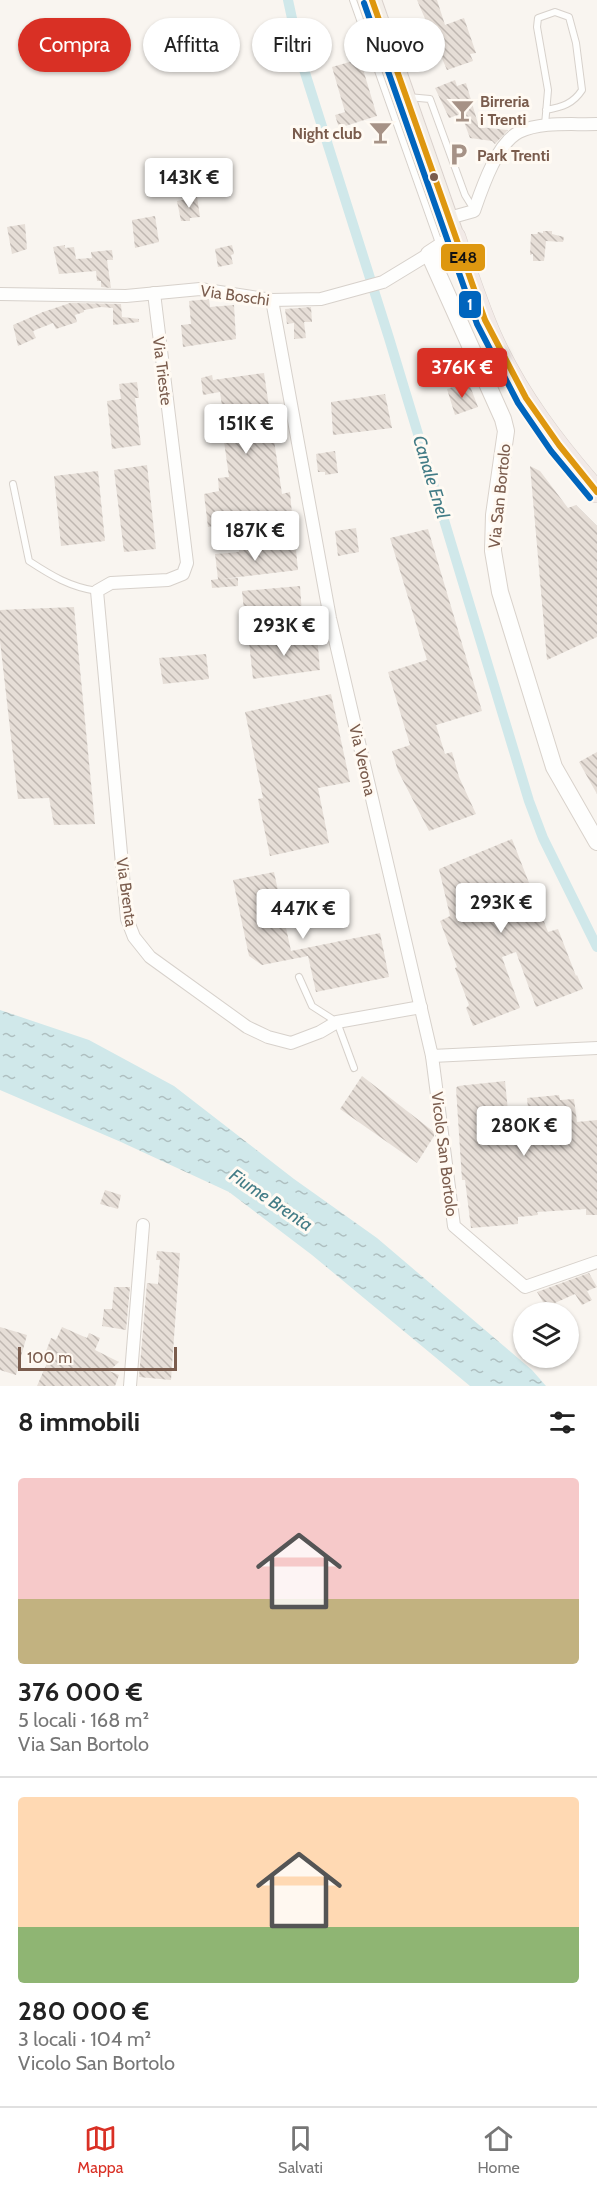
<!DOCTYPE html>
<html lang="it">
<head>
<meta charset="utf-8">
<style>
	body { margin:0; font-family:Cabin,sans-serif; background:#f6f6f6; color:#222; height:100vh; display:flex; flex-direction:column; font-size:22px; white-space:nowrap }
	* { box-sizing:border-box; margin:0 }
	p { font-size:20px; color:#767676 }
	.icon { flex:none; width:33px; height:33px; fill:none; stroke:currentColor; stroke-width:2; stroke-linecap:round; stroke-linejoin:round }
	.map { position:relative; height:1386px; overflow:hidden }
	.panel { display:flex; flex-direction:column; background:#fff; flex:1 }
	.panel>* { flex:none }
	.hud { position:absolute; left:18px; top:18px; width:561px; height:54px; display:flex; gap:12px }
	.buttons { position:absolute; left:513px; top:1302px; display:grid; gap:12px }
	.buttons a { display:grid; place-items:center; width:66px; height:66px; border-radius:50%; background:#fff; box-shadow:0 2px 4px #0004; font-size:30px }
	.scale { position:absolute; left:18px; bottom:15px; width:159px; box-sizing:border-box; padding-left:6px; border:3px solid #7a5c4d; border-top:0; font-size:16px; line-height:21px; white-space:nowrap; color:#7a5c4d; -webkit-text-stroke:4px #fffaf3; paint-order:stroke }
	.price { position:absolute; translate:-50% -51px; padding:0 14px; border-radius:6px; background:#fff; color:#222; font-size:20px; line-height:39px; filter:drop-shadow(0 2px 3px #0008) }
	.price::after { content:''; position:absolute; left:50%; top:36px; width:18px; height:14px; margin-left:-9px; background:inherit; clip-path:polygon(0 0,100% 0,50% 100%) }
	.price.current { background:#d93025; color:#fff }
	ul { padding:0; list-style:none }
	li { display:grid; align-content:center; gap:12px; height:318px; padding:0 18px }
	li+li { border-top:2px solid #e0e0e0 }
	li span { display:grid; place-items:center; height:186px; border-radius:6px; color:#555 }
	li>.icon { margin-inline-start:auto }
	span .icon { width:108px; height:108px; fill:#fffc; stroke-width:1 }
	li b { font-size:26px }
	h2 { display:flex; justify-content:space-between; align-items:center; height:72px; padding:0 18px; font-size:26px }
	.pill { padding:0 21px; border-radius:27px; background:#fff; box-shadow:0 2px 4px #0004; font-size:21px; line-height:54px }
	.pill.current { background:#d93025; color:#fff }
	.menu { display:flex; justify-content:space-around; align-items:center; height:84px; border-top:2px solid #e0e0e0; background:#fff; font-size:16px; color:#767676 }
	.menu a { display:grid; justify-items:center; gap:3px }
	.menu .current { color:#d93025 }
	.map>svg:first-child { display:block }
</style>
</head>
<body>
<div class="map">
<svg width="597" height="1386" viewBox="0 0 597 1386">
	<defs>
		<pattern id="water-ripples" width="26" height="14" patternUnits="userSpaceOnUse" patternTransform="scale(1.5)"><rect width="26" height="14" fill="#d0e8ea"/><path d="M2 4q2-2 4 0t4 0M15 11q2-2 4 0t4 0" fill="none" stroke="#aebfc0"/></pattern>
		<pattern id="building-back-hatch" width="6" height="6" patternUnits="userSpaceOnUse" patternTransform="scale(1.5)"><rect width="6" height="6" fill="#e6ded7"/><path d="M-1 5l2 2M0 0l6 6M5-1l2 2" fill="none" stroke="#bfb7b1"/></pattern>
	</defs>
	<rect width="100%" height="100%" fill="#f9f5f0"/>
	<path fill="url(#water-ripples)" d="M0 1010 89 1040 174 1086 294 1179 377 1238 532 1370 546 1386H470L312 1255 229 1192 121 1142 0 1090Z"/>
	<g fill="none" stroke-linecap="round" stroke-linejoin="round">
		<path stroke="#d0e8ea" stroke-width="10" d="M288 0 301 60 389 338 529 801 543 838 597 947"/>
	</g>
	<g fill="url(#building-back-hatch)">
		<path d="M417 0H437L445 25 464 18 476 53 470 54 473 61 447 70Z"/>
		<path d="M360 59 377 116 339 128 335 115 345 112 332 67Z"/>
		<path d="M455 80 457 86 466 83 479 127 508 130 495 144 492 141 470 138 461 114 449 118 435 88Z"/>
		<path d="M197 197 200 217 190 218V221H181L177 201Z"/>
		<path d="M155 216 159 242 135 248 132 220Z"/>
		<path d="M25 224 27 249 12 254 7 227Z"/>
		<path d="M543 231H552V234L564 237 563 242 546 241 544 261H533V254L530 255 531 234H537L538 232 543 233Z"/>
		<path d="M65 245V248L74 247 76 259 92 258 91 252 112 250 113 260H107L111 288 101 287V281H97L96 271 59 274 53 247Z"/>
		<path d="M232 245 234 254 231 255 233 264 218 267 215 249Z"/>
		<path d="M209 299 210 307 234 305 236 339 183 347 181 325 191 324 189 301Z"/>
		<path d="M70 303 121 304 122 317 139 319V322L113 325V308L101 307 84 310V312L75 315 77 322 56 329 53 323 33 331 36 338 18 346 13 325 43 312Z"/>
		<path d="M311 307 312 322H304L306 338 294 339V323L287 324 285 309Z"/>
		<path d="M264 373 282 494 290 492 292 514 208 527 204 494 219 491 218 478 229 477 220 413H223L220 392 203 395 201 378 212 375 213 380Z"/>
		<path d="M137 382 139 398H135L141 445 112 449 107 401 121 399 119 384Z"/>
		<path d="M459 385 461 390 470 386 478 407 455 415 447 389Z"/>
		<path d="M385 394 392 428 333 435 331 402Z"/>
		<path d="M335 451 338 473 325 475V472H318L316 454Z"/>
		<path d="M147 465 156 549 124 552 114 470Z"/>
		<path d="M530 466 540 471 568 508 576 505 597 526V637L547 660Z"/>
		<path d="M98 471 105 541 61 546 54 476Z"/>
		<path d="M356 528 359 552 338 556 335 531Z"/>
		<path d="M428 529 482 711 436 725 445 754 452 752 459 777 476 814 429 831 398 771 392 751 410 745 388 672 427 660 390 538Z"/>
		<path d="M295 540 298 570 222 579 238 578V586L212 588 211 580 218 579 215 554 239 552V546Z"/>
		<path d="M300 586 302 614 245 620 242 591Z"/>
		<path d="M74 607 95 824 54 825 49 798 18 799 0 641V610Z"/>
		<path d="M304 636 305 638 317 636 320 670 253 679 249 642Z"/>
		<path d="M206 654 209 679 163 684 159 658Z"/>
		<path d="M331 694 350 782 318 788 329 843 270 856 258 799 263 798 245 712Z"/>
		<path d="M597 752V794L579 762Z"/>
		<path d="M512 839 548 932 558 929 576 976 577 975 583 989 536 1007 516 952 502 957 520 1008 473 1026 466 1008 469 1005 455 968 457 967 440 921 450 916 439 869Z"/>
		<path d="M274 872 291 951 380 933 389 977 316 992 308 956 262 965 249 956 233 880Z"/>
		<path d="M362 1076 434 1132V1136L417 1163 340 1109Z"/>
		<path d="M505 1081 509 1121 529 1118 527 1098 559 1095 560 1100 574 1099 577 1122 597 1120V1215H586V1209L537 1212 538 1215 518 1217V1224L471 1228 465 1180H462L456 1088 458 1086Z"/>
		<path d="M105 1190 121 1195 118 1209 100 1204Z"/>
		<path d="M157 1251 180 1253 171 1380 139 1377 147 1283 158 1284 160 1260H156Z"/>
		<path d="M589 1273 597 1287 587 1291 592 1300 582 1305 575 1294 546 1307 537 1292Z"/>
		<path d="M114 1287H130L126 1330 102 1326 104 1309H112Z"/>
		<path d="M0 1327 27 1335 16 1375 0 1370Z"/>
		<path d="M62 1327 87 1338 89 1333 100 1338 95 1350 119 1362 109 1371 119 1375 115 1386H37L50 1356 45 1354 51 1338 56 1340Z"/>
	</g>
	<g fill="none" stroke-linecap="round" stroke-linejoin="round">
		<defs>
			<g id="lane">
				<path d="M353 0 440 246"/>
				<path d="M408 97 430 99 465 195 473 208"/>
				<path d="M545 125 548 90 537 27 538 18 555 12 569 17 576 43 582 90C573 104 562 107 546 110"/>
				<path d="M13 484 29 561C52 576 70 587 97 591"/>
				<path d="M299 977 312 1006 337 1022 354 1068"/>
			</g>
			<g id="street">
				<path d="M449 218 474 211C482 188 497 143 519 132 542 121 573 125 597 124"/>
				<path d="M154 293 187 563 183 574 168 580 111 583 97 591 127 919 134 937 150 957 247 1027 268 1037 291 1043 320 1032 337 1022 421 1007"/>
				<path d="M0 294 126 296 200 289 272 300 321 299 383 282 429 254"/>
				<path d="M272 300 330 618 432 1056 597 1048"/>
				<path d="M432 1056 454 1226 525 1287 597 1262"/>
				<path d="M130 1386 143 1225"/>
			</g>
			<path id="secondary" d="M455 237 429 254 503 419 506 431 494 515 493 551 500 592 554 767 597 842"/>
			<path id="primary" d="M372 0 455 237"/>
			<path id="highway" d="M455 237C466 270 477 304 491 336 517 394 555 444 597 492"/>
		</defs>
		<use href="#lane" stroke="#d7d1cb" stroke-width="8"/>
		<use href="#street" stroke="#d7d1cb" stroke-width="14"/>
		<use href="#secondary" stroke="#d9d2cb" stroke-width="18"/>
		<use href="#primary" stroke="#dad1cc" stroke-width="20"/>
		<use href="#highway" stroke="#dad1cc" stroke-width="22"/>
		<use href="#lane" stroke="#fefefd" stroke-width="6"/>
		<use href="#street" stroke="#fefefd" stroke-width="12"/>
		<use href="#secondary" stroke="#fefefd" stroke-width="16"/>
		<use href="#primary" stroke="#f3eee8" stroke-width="18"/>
		<use href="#highway" stroke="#f2eae7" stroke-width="21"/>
		<defs>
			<path id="bus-1" d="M372 0 485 320 526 398 559 445 597 492"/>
			<path id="bus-2" d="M364 3 477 324 518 403 551 451 590 498"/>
		</defs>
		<use href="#bus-1" stroke="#fffaf3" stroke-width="10"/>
		<use href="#bus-2" stroke="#fffaf3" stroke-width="10"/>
		<use href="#bus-1" stroke="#de970f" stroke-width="6"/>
		<use href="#bus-2" stroke="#0065bd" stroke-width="6"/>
	</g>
	<defs>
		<symbol id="bar-bare" viewBox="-9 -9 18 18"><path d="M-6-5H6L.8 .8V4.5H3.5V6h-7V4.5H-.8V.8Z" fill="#a69286" stroke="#fffaf3" stroke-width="2.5" paint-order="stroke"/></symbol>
		<symbol id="parking-bare" viewBox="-9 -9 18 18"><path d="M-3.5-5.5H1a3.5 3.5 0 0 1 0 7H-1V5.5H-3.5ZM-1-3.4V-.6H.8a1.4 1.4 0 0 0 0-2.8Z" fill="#a69286" stroke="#fffaf3" stroke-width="2.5" paint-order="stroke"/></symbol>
	</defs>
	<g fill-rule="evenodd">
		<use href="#bar-bare" x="446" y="94" width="33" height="33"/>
		<use href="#bar-bare" x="364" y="116" width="33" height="33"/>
		<use href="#parking-bare" x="442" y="138" width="33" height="33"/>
	</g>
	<circle fill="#7a5c4d" stroke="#fffaf3" stroke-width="2" cx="434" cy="177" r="5"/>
	<g text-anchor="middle" stroke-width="6" stroke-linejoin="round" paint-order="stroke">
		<g font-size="16" font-weight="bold" fill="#7a5c4d" stroke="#fffaf3" text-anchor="start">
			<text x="480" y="107">Birreria<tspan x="480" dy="18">i Trenti</tspan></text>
			<text x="362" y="139" text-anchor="end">Night club</text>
			<text x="477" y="161">Park Trenti</text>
		</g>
		<g font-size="16" fill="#7a5c4d" stroke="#fffaf3">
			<text transform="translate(235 295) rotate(8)" y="6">Via Boschi</text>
			<text transform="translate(163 371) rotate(83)" y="6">Via Trieste</text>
			<text transform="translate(499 496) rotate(-84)" y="6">Via San Bortolo</text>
			<text transform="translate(363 760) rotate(77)" y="6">Via Verona</text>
			<text transform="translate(127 892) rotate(82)" y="6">Via Brenta</text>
			<text transform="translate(445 1154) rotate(83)" y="6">Vicolo San Bortolo</text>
		</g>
		<g font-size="18" font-style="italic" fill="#437c86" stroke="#fffaf3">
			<text transform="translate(431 477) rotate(73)" y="6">Canale Enel</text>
			<text transform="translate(271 1200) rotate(34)" y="6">Fiume Brenta</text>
		</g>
	</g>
	<g stroke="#fffaf3" stroke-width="2">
		<rect x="440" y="243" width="46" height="29" rx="6" fill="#de970f"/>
		<rect x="458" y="290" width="24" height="29" rx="6" fill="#0065bd"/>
	</g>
	<g font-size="16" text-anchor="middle" font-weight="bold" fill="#fff">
		<text x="470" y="310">1</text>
	</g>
	<g font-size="16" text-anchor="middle" font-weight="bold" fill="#111">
		<text x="463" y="263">E48</text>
	</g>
</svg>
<div class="buttons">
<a><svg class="icon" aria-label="layers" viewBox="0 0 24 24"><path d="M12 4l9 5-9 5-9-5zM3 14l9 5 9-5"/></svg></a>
</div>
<div class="scale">100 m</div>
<b class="price" style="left:189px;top:209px">143K €</b>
<b class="price current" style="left:462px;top:399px">376K €</b>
<b class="price" style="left:246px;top:455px">151K €</b>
<b class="price" style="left:255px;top:562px">187K €</b>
<b class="price" style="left:284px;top:657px">293K €</b>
<b class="price" style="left:501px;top:934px">293K €</b>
<b class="price" style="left:303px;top:940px">447K €</b>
<b class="price" style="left:524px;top:1157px">280K €</b>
<div class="hud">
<a class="pill current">Compra</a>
<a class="pill">Affitta</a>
<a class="pill">Filtri</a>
<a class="pill">Nuovo</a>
</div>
</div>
<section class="panel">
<h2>8 immobili<svg class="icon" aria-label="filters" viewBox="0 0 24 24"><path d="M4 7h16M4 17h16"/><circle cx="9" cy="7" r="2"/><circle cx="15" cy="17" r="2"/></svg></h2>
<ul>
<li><span style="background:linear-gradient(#f6c9c9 65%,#c2b280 0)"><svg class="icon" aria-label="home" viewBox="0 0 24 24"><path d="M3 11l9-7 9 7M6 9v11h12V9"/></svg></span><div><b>376 000 €</b><p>5 locali · 168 m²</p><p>Via San Bortolo</p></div></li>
<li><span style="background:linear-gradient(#ffd9b3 70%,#8fb573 0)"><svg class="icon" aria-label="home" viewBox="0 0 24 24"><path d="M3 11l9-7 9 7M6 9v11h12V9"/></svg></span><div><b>280 000 €</b><p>3 locali · 104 m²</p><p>Vicolo San Bortolo</p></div></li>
</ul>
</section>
<nav class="menu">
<a class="current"><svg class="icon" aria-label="map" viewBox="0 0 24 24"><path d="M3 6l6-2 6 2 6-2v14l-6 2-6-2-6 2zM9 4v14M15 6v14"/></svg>Mappa</a>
<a><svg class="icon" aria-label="saved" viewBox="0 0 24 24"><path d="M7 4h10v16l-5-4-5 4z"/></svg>Salvati</a>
<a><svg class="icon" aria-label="home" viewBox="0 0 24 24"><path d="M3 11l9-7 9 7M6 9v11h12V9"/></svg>Home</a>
</nav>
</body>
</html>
